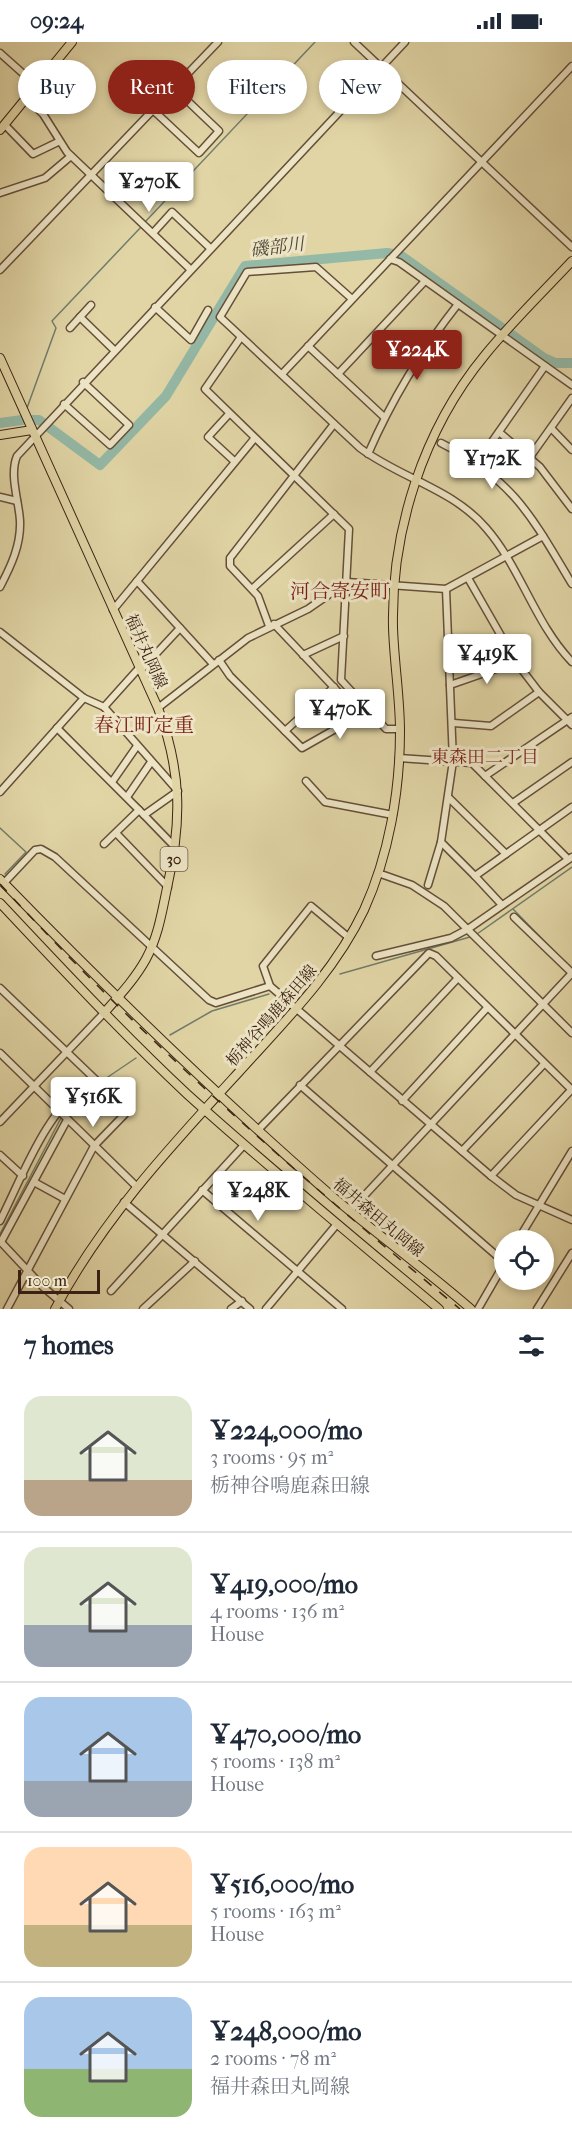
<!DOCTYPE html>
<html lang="en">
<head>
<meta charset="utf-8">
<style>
	body { margin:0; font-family:"IM FELL French Canon","Noto Serif JP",serif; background:#f2f2f3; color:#1f2937; height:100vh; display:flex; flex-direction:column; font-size:22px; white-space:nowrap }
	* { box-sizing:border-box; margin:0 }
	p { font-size:20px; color:#747a83 }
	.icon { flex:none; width:33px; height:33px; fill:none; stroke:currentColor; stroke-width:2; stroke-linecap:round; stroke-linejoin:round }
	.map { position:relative; height:1267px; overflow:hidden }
	.sheet { display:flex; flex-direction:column; background:#fff; flex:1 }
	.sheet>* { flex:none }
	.top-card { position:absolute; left:18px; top:18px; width:537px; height:54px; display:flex; gap:12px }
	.buttons { position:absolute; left:494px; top:1188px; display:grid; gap:12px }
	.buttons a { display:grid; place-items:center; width:60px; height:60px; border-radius:50%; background:#fff; box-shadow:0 3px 9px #0003; font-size:30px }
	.scale { position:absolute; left:18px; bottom:15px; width:82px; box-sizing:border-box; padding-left:6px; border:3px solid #3c2213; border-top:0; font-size:16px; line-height:21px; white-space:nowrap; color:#3c2213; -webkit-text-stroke:4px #ece4c5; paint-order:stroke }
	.price { position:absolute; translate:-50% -51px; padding:0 14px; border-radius:6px; background:#fff; color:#222; font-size:20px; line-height:39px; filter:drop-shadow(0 2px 3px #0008) }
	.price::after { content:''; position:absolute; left:50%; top:36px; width:18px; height:14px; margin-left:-9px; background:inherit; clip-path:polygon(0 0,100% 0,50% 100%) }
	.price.active { background:#8f2418; color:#fff }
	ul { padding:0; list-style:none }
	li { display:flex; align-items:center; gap:18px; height:150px; padding:0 24px }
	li+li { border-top:2px solid #e0e1e3 }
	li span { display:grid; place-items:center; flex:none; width:168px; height:120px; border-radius:18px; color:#555 }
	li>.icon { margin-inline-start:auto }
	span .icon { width:72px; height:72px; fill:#fffc; stroke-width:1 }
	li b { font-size:26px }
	h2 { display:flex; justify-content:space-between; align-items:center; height:72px; padding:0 24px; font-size:26px }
	.tag { padding:0 21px; border-radius:27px; background:#fff; box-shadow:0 3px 9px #0003; font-size:21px; line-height:54px }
	.tag.active { background:#8f2418; color:#fff }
	.status { display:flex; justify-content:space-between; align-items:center; height:42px; padding:0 30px; background:#fff; direction:ltr }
	.status svg { height:16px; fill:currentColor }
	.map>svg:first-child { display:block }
</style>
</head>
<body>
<div class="status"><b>09:24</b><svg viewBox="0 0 49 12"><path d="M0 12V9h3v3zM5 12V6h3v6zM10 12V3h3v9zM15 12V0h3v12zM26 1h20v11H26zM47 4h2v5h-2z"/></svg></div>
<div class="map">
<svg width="572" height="1267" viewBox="0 0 572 1267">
	<rect width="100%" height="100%" fill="#e1d5a6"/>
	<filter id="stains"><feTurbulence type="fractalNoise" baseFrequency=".00333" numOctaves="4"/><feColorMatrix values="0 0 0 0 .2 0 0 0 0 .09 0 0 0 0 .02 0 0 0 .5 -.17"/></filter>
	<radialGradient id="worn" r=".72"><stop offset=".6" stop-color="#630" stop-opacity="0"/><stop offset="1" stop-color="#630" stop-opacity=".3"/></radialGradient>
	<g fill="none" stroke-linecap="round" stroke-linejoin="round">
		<g stroke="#717d6c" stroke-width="1.5">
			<path d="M145 180 315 0"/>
			<path d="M27 366 56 286 52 279 142 184"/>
			<path d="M0 786 26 810 5 832"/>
			<path d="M513 867 556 911"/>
			<path d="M477 892 572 825"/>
			<path d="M340 932 470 895"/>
			<path d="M282 948 304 943"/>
			<path d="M170 993 212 969 269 952"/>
			<path d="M102 1039 136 1016"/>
			<path d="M64 1072 74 1058 97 1041"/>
			<path d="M0 1192 61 1076"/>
		</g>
		<g stroke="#94b9a7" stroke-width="10">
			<path d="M32 378H39L100 423 166 354 245 224 387 211 400 213 544 316 555 321H572"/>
			<path d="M0 381 22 378"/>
		</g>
		<defs>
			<g id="minor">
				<path d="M354 0 572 205"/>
				<path d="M0 11 37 44"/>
				<path d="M27 57 43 72 67 110 190 227"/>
				<path d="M153 68 199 111 219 89 174 46"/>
				<path d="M5 83 33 112 58 100"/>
				<path d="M0 151 45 136 71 114"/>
				<path d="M153 191 172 170 210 206"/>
				<path d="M390 217 399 220 572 343"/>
				<path d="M0 228 218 0"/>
				<path d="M352 257 316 225 247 230 220 275 360 406C400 436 453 447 486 486 521 526 535 582 572 620"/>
				<path d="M155 265 191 298 208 268"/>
				<path d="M80 275 114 308"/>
				<path d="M70 286 91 263"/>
				<path d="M241 295 205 347 349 487 341 638 386 687H400"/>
				<path d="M308 304 384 375"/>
				<path d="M282 332 572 24"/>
				<path d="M338 332 425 239"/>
				<path d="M64 362 110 403 129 383 83 340"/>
				<path d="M229 372 208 395 233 418"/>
				<path d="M551 386 572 408"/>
				<path d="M499 390 540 425 572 467"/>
				<path d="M441 401C514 438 532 475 572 542"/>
				<path d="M368 412C392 357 421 309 458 262"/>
				<path d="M530 415 572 356"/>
				<path d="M477 421 545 324"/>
				<path d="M0 455 17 459"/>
				<path d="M468 536 516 620 539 650 572 683"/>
				<path d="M137 539 213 622"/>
				<path d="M0 545C11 524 21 503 20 479 19 459 9 433 17 414L405 0"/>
				<path d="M252 547 334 472"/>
				<path d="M446 547 453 719 441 800 475 834 572 765"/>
				<path d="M113 568 254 397"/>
				<path d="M269 584 258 554 230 524V516L334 382"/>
				<path d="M0 590 84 656 104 665 139 626"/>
				<path d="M303 613 344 594"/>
				<path d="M219 618 230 634 302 706 360 673 274 582"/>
				<path d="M140 629 180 586"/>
				<path d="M450 643 516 620"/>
				<path d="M158 666 248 596 308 567 347 540 446 547 543 494"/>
				<path d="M454 681 491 684 539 650"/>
				<path d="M57 686 144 773 178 749 104 665"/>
				<path d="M285 689 334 645"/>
				<path d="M399 716 472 721 568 817"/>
				<path d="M485 734 572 675"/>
				<path d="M306 739 325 760 393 773"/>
				<path d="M112 740 137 704"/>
				<path d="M0 750 84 656"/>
				<path d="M127 755 151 720"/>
				<path d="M449 756 506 812"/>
				<path d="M513 761 572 720"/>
				<path d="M144 773 175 805"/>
				<path d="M116 791 168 845"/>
				<path d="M104 802 139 768"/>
				<path d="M378 831 412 843 444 864 572 991"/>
				<path d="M475 834 502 863"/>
				<path d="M4 841 35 808 41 807 55 815 209 958 216 961 270 944"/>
				<path d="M428 843 441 800"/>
				<path d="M514 875 572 931"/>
				<path d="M348 895 311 864 263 924 270 944 491 1134 516 1153 572 1178"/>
				<path d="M376 914 451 896 468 887 572 815"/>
				<path d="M0 946 123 1064 125 1072 94 1104 7 1267"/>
				<path d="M0 1011 137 1145"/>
				<path d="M370 1030 458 936"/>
				<path d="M300 1043 504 1220"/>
				<path d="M402 1059 487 966"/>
				<path d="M0 1080 104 971"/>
				<path d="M258 1088 429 911 436 914 572 1048"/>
				<path d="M462 1109 544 1022"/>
				<path d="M0 1113 23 1134"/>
				<path d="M491 1134 572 1047"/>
				<path d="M34 1140 65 1157"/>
				<path d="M202 1148 342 1267"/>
				<path d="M124 1160 250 1267"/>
				<path d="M350 1169 572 931"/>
				<path d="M0 1179C25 1129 46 1068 93 1036"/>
				<path d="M518 1198 572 1109"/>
				<path d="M0 1199 43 1245 69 1267"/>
				<path d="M1 1200 67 1078"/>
				<path d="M111 1249 244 1103"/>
				<path d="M143 1267 195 1219"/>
				<path d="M231 1267 242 1259"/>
				<path d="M266 1267 337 1182"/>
				<path d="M478 1267 504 1222"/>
				<path d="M537 1267 572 1211"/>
			</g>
			<g id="major">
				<path d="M0 88 72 0"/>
				<path d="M0 316 158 666C182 730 182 780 167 846 162 870 158 895 146 917 135 937 119 954 104 971"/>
				<path d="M0 393 32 388"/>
				<path d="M0 837C107 947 217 1054 333 1155 378 1193 426 1228 471 1267"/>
				<path d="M0 861C61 926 122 991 187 1052 269 1126 354 1196 439 1267"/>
				<path d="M55 1267C102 1178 170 1105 238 1031 284 980 334 931 364 868 389 813 400 749 400 689 400 655 394 620 393 585 391 489 423 388 485 313 512 280 543 250 572 219"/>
			</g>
		</defs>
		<use href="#minor" stroke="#654f38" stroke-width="9"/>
		<use href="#major" stroke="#3c2213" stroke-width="10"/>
		<use href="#minor" stroke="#ece4c5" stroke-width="6"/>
		<use href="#major" stroke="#e1d5a6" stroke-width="8"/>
		<path stroke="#3c2213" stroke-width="1.5" stroke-dasharray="10 10" stroke-linecap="butt" d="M0 842C142 997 298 1134 460 1267"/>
	</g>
	<g text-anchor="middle" stroke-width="6" stroke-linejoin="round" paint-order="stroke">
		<rect fill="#ece4c5" stroke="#715c48" stroke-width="1.5" x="160.5" y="805" width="27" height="24" rx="4.5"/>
		<g font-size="15" font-weight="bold" fill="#3c2213">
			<text x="174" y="822">30</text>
		</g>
		<g font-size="16" fill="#3c2213" stroke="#ece4c5">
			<text transform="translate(147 609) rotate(66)" y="6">福井丸岡線</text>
			<text transform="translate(271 973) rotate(-49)" y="6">栃神谷鳴鹿森田線</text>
			<text transform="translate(379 1175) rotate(40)" y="6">福井森田丸岡線</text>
		</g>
		<g font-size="18" font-style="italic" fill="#524838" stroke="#ece4c5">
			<text transform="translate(277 205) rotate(-7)" y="6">磯部川</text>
		</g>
		<g font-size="18" fill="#7a1f14" stroke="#ece4c5">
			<text x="485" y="721">東森田二丁目</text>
		</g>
		<g font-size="20" fill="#7a1f14" stroke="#ece4c5">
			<text x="340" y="556">河合寄安町</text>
			<text x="144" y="690">春江町定重</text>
		</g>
	</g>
	<rect width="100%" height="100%" filter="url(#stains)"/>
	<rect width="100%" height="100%" fill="url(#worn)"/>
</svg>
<div class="buttons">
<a><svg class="icon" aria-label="locate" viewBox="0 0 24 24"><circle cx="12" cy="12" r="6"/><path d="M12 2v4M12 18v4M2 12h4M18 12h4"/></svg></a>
</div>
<div class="scale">100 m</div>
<b class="price" style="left:149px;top:171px">¥270K</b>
<b class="price active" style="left:417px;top:339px">¥224K</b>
<b class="price" style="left:492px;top:448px">¥172K</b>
<b class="price" style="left:487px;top:643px">¥419K</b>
<b class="price" style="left:340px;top:698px">¥470K</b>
<b class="price" style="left:93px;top:1086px">¥516K</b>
<b class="price" style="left:258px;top:1180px">¥248K</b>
<div class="top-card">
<a class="tag">Buy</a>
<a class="tag active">Rent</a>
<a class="tag">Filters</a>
<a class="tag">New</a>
</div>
</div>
<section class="sheet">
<h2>7 homes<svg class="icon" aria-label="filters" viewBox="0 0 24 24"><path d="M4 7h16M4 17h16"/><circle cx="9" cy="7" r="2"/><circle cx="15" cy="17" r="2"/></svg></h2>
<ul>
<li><span style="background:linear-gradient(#dfe7d0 70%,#b9a48a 0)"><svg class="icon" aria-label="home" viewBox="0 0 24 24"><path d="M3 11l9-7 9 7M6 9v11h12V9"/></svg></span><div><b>¥224,000/mo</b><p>3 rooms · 95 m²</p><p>栃神谷鳴鹿森田線</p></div></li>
<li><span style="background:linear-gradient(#dfe7d0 65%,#9aa5b1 0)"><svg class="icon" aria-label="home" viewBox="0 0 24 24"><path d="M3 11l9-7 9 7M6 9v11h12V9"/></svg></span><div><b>¥419,000/mo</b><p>4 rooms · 136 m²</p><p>House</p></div></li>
<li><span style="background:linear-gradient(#a9c7e8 70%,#9aa5b1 0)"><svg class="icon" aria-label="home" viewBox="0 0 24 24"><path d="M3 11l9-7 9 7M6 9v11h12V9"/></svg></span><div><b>¥470,000/mo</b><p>5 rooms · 138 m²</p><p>House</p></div></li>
<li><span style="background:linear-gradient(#ffd9b3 65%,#c2b280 0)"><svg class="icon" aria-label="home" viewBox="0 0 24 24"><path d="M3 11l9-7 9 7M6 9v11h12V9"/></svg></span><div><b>¥516,000/mo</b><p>5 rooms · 163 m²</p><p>House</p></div></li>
<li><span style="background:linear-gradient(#a9c7e8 60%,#8fb573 0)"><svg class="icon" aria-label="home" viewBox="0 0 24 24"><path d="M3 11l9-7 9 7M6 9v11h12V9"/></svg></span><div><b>¥248,000/mo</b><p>2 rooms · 78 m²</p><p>福井森田丸岡線</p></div></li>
</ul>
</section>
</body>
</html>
